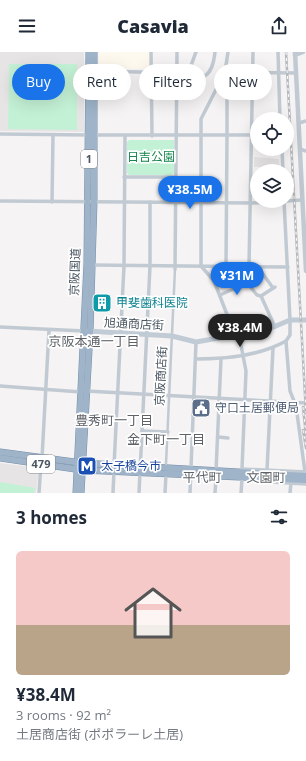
<!DOCTYPE html>
<html lang="en">
<head>
<meta charset="utf-8">
<style>
	body { margin:0; font-family:"Open Sans","Noto Sans JP",sans-serif; background:#f6f6f7; color:#1f2937; height:100vh; display:flex; flex-direction:column; font-size:15px; white-space:nowrap }
	* { box-sizing:border-box; margin:0 }
	p { font-size:13px; color:#747a83 }
	.icon { flex:none; width:22px; height:22px; fill:none; stroke:currentColor; stroke-width:2; stroke-linecap:round; stroke-linejoin:round }
	.map { position:relative; height:441px; overflow:hidden }
	.side { display:flex; flex-direction:column; background:#fff; flex:1 }
	.side>* { flex:none }
	.hud { position:absolute; left:12px; top:12px; width:282px; height:36px; display:flex; gap:8px }
	.fabs { position:absolute; left:250px; top:60px; display:grid; gap:8px }
	.fabs a { display:grid; place-items:center; width:44px; height:44px; border-radius:50%; background:#fff; box-shadow:0 4px 16px #0002; font-size:20px }
	.price { position:absolute; translate:-50% -34px; padding:0 9px; border-radius:14px; background:#1a73e8; color:#fff; font-size:13px; line-height:26px; filter:drop-shadow(0 1px 2px #0008) }
	.price::after { content:''; position:absolute; left:50%; top:24px; width:12px; height:9px; margin-left:-6px; background:inherit; clip-path:polygon(0 0,100% 0,50% 100%) }
	.price.active { background:#222; color:#fff }
	ul { padding:0; list-style:none }
	li { display:grid; align-content:center; gap:8px; height:212px; padding:0 16px }
	li span { display:grid; place-items:center; height:124px; border-radius:6px; color:#555 }
	li>.icon { margin-inline-start:auto }
	span .icon { width:72px; height:72px; fill:#fffc; stroke-width:1 }
	li b { font-size:17px }
	h2 { display:flex; justify-content:space-between; align-items:center; height:48px; padding:0 16px; font-size:17px }
	.tag { padding:0 14px; border-radius:18px; background:#fff; box-shadow:0 4px 16px #0002; font-size:14px; line-height:36px }
	.tag.active { background:#1a73e8; color:#fff }
	header { display:flex; justify-content:space-between; align-items:center; height:52px; padding:0 16px; background:#fff; font-size:18px; font-weight:800 }
	.map>svg:first-child { display:block }
</style>
</head>
<body>
<header><svg class="icon" aria-label="menu" viewBox="0 0 24 24"><path d="M4 6h16M4 12h16M4 18h16"/></svg>Casavia<svg class="icon" aria-label="share" viewBox="0 0 24 24"><path d="M12 15V3M7 8l5-5 5 5M5 13v7h14v-7"/></svg></header>
<div class="map">
<svg width="306" height="441" viewBox="0 0 306 441">
	<rect width="100%" height="100%" fill="#f5f3f3"/>
	<path fill="#fdf9ef" d="M99 0H150V15L148 17H101L99 15Z"/>
	<g fill="#e6e4e5">
		<path d="M0 0H84V80L0 79Z"/>
		<path d="M254 105 279 107 280 119H261V115H254Z"/>
		<path d="M0 411 39 416 36 441H0Z"/>
	</g>
	<g fill="#c3f1d5">
		<path d="M9 12H77V78L8 77Z"/>
		<path d="M129 88H174V121L172 123H129L127 121V90Z"/>
		<path d="M0 430 35 436 34 441H0Z"/>
	</g>
	<g fill="none" stroke-linecap="round" stroke-linejoin="round">
		<defs>
			<g id="trunk">
				<path d="M0 400 82 411 306 424"/>
				<path d="M0 406 82 418 306 428"/>
				<path d="M76 441 87 212 89 0"/>
				<path d="M81 441 90 280 94 149V0"/>
			</g>
		</defs>
		<use href="#trunk" stroke="#7690ad" stroke-width="7"/>
		<path stroke="#c1cad2" stroke-width="2.5" d="M166 412 175 217"/>
		<g stroke="#c1cad2" stroke-width="3.5">
			<path d="M151 0 152 84"/>
			<path d="M228 0 225 20 296 21"/>
			<path d="M278 0 280 67"/>
			<path d="M94 19 185 21 189 19 196 0"/>
			<path d="M189 19 202 25C212 22 214 9 215 0"/>
			<path d="M225 20 201 67V214L214 229 235 283"/>
			<path d="M299 71 306 69"/>
			<path d="M0 82 89 83"/>
			<path d="M94 83H227V25L225 20"/>
			<path d="M282 97 283 119"/>
			<path d="M300 97 306 99"/>
			<path d="M124 125H176"/>
			<path d="M0 149 252 151 302 148"/>
			<path d="M284 149 290 268V283L286 289 290 339 296 354 305 420"/>
			<path d="M52 150 53 83"/>
			<path d="M91 213 288 215"/>
			<path d="M226 214 227 83H257"/>
			<path d="M249 214 253 0"/>
			<path d="M258 215 273 236"/>
			<path d="M175 217 177 0"/>
			<path d="M220 243 247 231 257 243 261 244 275 275"/>
			<path d="M261 244 275 235"/>
			<path d="M0 275 84 279"/>
			<path d="M239 283 246 319 242 417"/>
			<path d="M196 307C227 307 259 304 286 289"/>
			<path d="M0 334 81 340"/>
			<path d="M86 339 306 351"/>
			<path d="M142 379 168 380"/>
			<path d="M218 385 228 386"/>
			<path d="M42 406 49 278"/>
			<path d="M114 414 124 214 125 84"/>
			<path d="M267 418 273 296"/>
			<path d="M216 419 221 307"/>
			<path d="M241 419 242 417 306 420"/>
			<path d="M250 427 253 429 306 432"/>
			<path d="M39 441 41 412"/>
			<path d="M113 441 114 419"/>
			<path d="M139 441 150 214V150"/>
			<path d="M165 441 166 422"/>
			<path d="M190 441 196 290"/>
			<path d="M215 441 216 425"/>
			<path d="M241 441 242 427"/>
			<path d="M290 441 291 431"/>
		</g>
		<g stroke="#c1cad2" stroke-width="4.5">
			<path d="M295 0 306 219"/>
			<path d="M295 3 303 0"/>
		</g>
		<path stroke="#c1cbd6" stroke-width="5" d="M87 279 172 284 196 290 235 283 257 282 290 268H306"/>
		<use href="#trunk" stroke="#9fb4c9" stroke-width="6"/>
		<defs>
			<g id="rail">
				<path d="M286 0 306 361"/>
				<path d="M303 355 306 383"/>
				<path d="M303 378 306 396"/>
			</g>
		</defs>
		<use href="#rail" stroke="#b5b8bd" stroke-width="2.5"/>
		<use href="#rail" stroke="#fff" stroke-width="1" stroke-dasharray="3" stroke-linecap="butt"/>
	</g>
	<defs>
		<symbol id="building-square" viewBox="-11 -11 22 22"><rect x="-9" y="-9" width="18" height="18" rx="4" fill="#0f9aa8" stroke="#fff"/><path d="M-4-6H4V6H1V3H-1V6H-4ZM-2.5-4.3h1.7v1.8h-1.7ZM.8-4.3h1.7v1.8H.8ZM-2.5-1h1.7V.8h-1.7ZM.8-1h1.7V.8H.8Z" fill="#fff"/></symbol>
		<symbol id="civic-square" viewBox="-11 -11 22 22"><rect x="-9" y="-9" width="18" height="18" rx="4" fill="#5c6f8a" stroke="#fff"/><path d="M-.6-6.5H3V-4.5H.6V-3L4-1V1h2V6H-6V1h2V-1L-.6-3ZM-1.2 2.5V6h2.4V2.5Z" fill="#fff"/></symbol>
		<symbol id="metro-square" viewBox="-11 -11 22 22"><rect x="-9" y="-9" width="18" height="18" rx="4" fill="#1a4fb4" stroke="#fff"/><path d="M-5.5 5V-5H-3L0 0L3-5H5.5V5H3V-.5L0 4L-3-.5V5Z" fill="#fff"/></symbol>
	</defs>
	<g fill-rule="evenodd">
		<use href="#building-square" x="91" y="240" width="22" height="22"/>
		<use href="#civic-square" x="190" y="345" width="22" height="22"/>
		<use href="#metro-square" x="76" y="403" width="22" height="22"/>
	</g>
	<g text-anchor="middle" stroke-width="3.5" stroke-linejoin="round" paint-order="stroke">
		<g fill="#fff" stroke="#808990" stroke-width="1">
			<rect x="81" y="98" width="16" height="18" rx="3"/>
			<rect x="27" y="403" width="28" height="18" rx="3"/>
		</g>
		<g font-size="11" font-weight="bold" fill="#4a5661">
			<text x="89" y="111">1</text>
			<text x="41" y="416">479</text>
		</g>
		<g font-size="12" fill="#17864f" stroke="#fff">
			<text x="151" y="109">日吉公園</text>
		</g>
		<g font-size="12" fill="#4a5661" stroke="#fff">
			<text transform="translate(75 220) rotate(-88)" y="4">京阪国道</text>
			<text transform="translate(134 272) rotate(3)" y="4">旭通商店街</text>
			<text transform="translate(161 324) rotate(-87)" y="4">京阪商店街</text>
		</g>
		<g font-size="12" fill="#0d838f" stroke="#fff" text-anchor="start">
			<text x="116" y="255">甲斐歯科医院</text>
		</g>
		<g font-size="12" fill="#4e5e75" stroke="#fff" text-anchor="start">
			<text x="215" y="360">守口土居郵便局</text>
		</g>
		<g font-size="12" fill="#164399" stroke="#fff" text-anchor="start">
			<text x="101" y="418">太子橋今市</text>
		</g>
		<g font-size="13" fill="#5f6368" stroke="#fff">
			<text x="94" y="294">京阪本通一丁目</text>
			<text x="114" y="373">豊秀町一丁目</text>
			<text x="166" y="392">金下町一丁目</text>
			<text x="202" y="430">平代町</text>
			<text x="266" y="430">文園町</text>
		</g>
	</g>
</svg>
<div class="fabs">
<a><svg class="icon" aria-label="locate" viewBox="0 0 24 24"><circle cx="12" cy="12" r="6"/><path d="M12 2v4M12 18v4M2 12h4M18 12h4"/></svg></a>
<a><svg class="icon" aria-label="layers" viewBox="0 0 24 24"><path d="M12 4l9 5-9 5-9-5zM3 14l9 5 9-5"/></svg></a>
</div>
<b class="price" style="left:190px;top:158px">¥38.5M</b>
<b class="price" style="left:237px;top:244px">¥31M</b>
<b class="price active" style="left:240px;top:296px">¥38.4M</b>
<div class="hud">
<a class="tag active">Buy</a>
<a class="tag">Rent</a>
<a class="tag">Filters</a>
<a class="tag">New</a>
</div>
</div>
<section class="side">
<h2>3 homes<svg class="icon" aria-label="filters" viewBox="0 0 24 24"><path d="M4 7h16M4 17h16"/><circle cx="9" cy="7" r="2"/><circle cx="15" cy="17" r="2"/></svg></h2>
<ul>
<li><span style="background:linear-gradient(#f6c9c9 60%,#b9a48a 0)"><svg class="icon" aria-label="home" viewBox="0 0 24 24"><path d="M3 11l9-7 9 7M6 9v11h12V9"/></svg></span><div><b>¥38.4M</b><p>3 rooms · 92 m²</p><p>土居商店街 (ポポラーレ土居)</p></div></li>
</ul>
</section>
</body>
</html>
